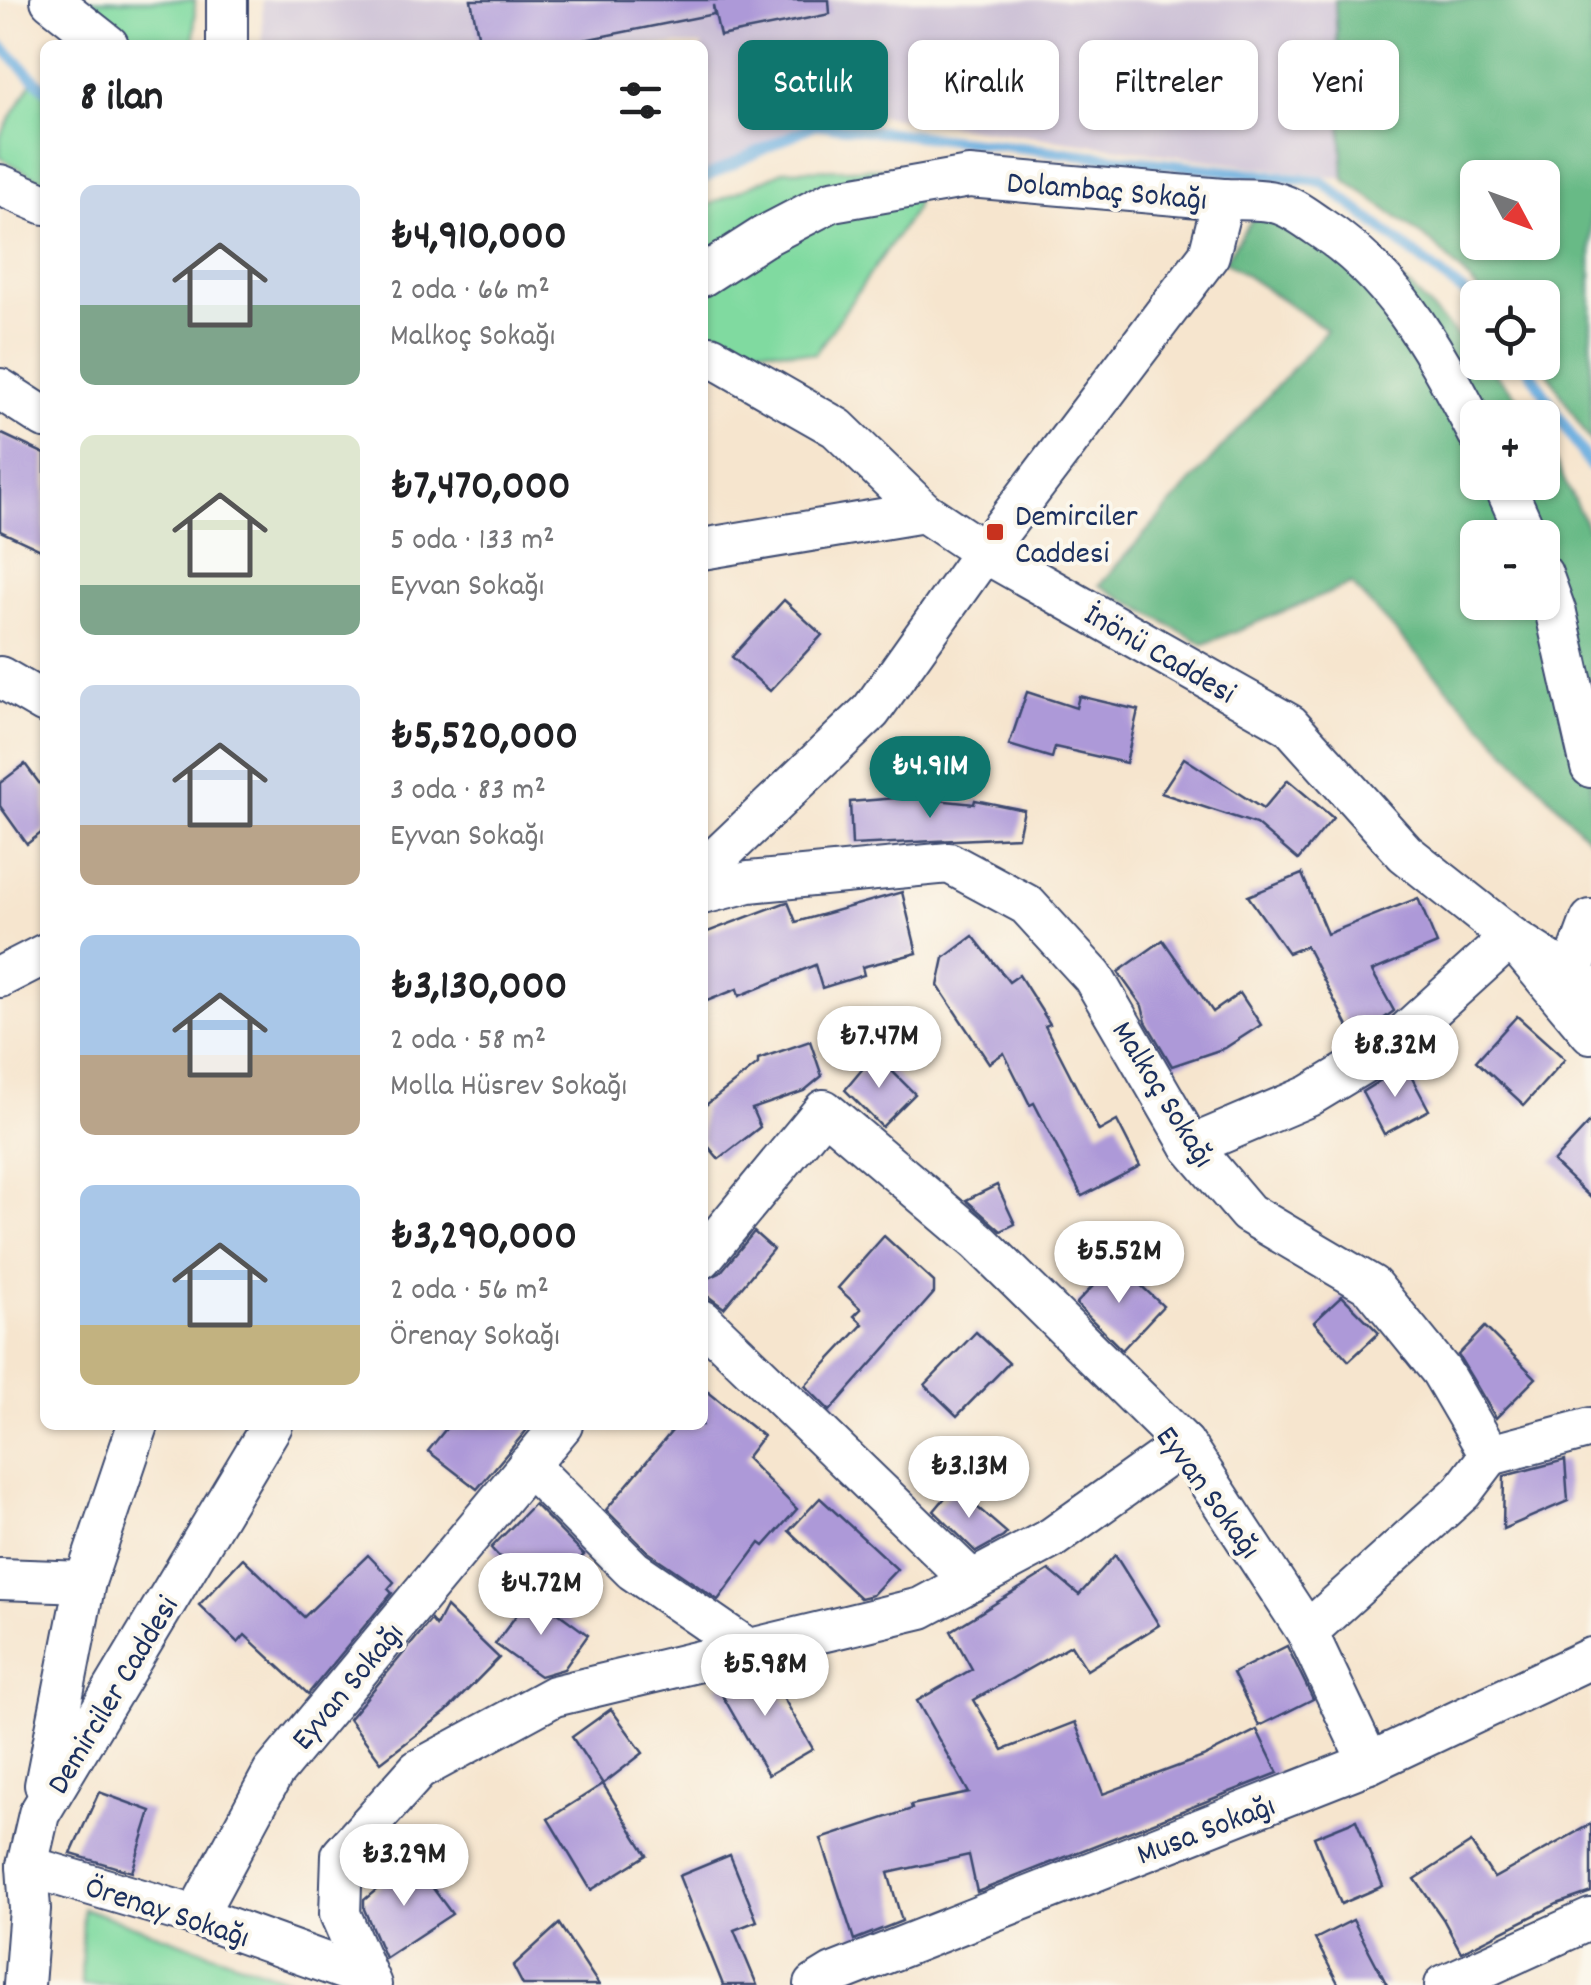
<!DOCTYPE html>
<html lang="tr">
<head>
<meta charset="utf-8">
<style>
	body { margin:0; font-family:Dekko,sans-serif; background:#f2f2f2; color:#202124; height:100vh; display:flex; flex-direction:column; font-size:38px; white-space:nowrap }
	* { box-sizing:border-box; margin:0 }
	p { font-size:32px; color:#757577 }
	.icon { flex:none; width:55px; height:55px; fill:none; stroke:currentColor; stroke-width:2; stroke-linecap:round; stroke-linejoin:round }
	.map { position:relative; flex:1; overflow:hidden }
	.sheet { position:absolute; left:40px; top:40px; width:668px; height:1390px; display:flex; flex-direction:column; background:#fff; border-radius:15px; box-shadow:0 2px 8px #0004 }
	.sheet>* { flex:none }
	.banner { position:absolute; left:738px; top:40px; width:702px; height:90px; display:flex; gap:20px }
	.needle { width:65px; rotate:131deg }
	.fabs { position:absolute; left:1460px; top:160px; display:grid; gap:20px }
	.fabs a { display:grid; place-items:center; width:100px; height:100px; border-radius:15px; background:#fff; box-shadow:0 2px 8px #0004; font-size:50px }
	.price { position:absolute; translate:-50% -85px; padding:0 22px; border-radius:35px; background:#fff; color:#222; font-size:32px; line-height:65px; filter:drop-shadow(0 2px 5px #0008) }
	.price::after { content:''; position:absolute; left:50%; top:60px; width:30px; height:22px; margin-left:-15px; background:inherit; clip-path:polygon(0 0,100% 0,50% 100%) }
	.price.on { background:#0f766e; color:#fff }
	ul { padding:0; list-style:none }
	li { display:flex; align-items:center; gap:30px; height:250px; padding:0 40px }
	li span { display:grid; place-items:center; flex:none; width:280px; height:200px; border-radius:15px; color:#555 }
	li>.icon { margin-inline-start:auto }
	span .icon { width:120px; height:120px; fill:#fffc; stroke-width:1 }
	li b { font-size:42px }
	h2 { display:flex; justify-content:space-between; align-items:center; height:120px; padding:0 40px; font-size:42px }
	.tag { padding:0 35px; border-radius:15px; background:#fff; box-shadow:0 2px 8px #0004; font-size:35px; line-height:90px }
	.tag.on { background:#0f766e; color:#fff }
	.map>svg:first-child { display:block }
</style>
</head>
<body>
<div class="map">
<svg width="1591" height="1985" viewBox="0 0 1591 1985">
	<rect width="100%" height="100%" fill="#fbf7ec"/>
	<filter id="ink" filterUnits="userSpaceOnUse"><feTurbulence type="fractalNoise" baseFrequency=".01" numOctaves="2"/><feDisplacementMap in="SourceGraphic" scale="20" xChannelSelector="R" yChannelSelector="G"/><feConvolveMatrix kernelMatrix="1 2 1 2 8 2 1 2 1" color-interpolation-filters="sRGB"/></filter>
	<filter id="wash" filterUnits="userSpaceOnUse"><feTurbulence type="fractalNoise" baseFrequency=".0048" numOctaves="4" result="noise"/><feDisplacementMap in="SourceGraphic" scale="40" xChannelSelector="R" yChannelSelector="G"/><feGaussianBlur stdDeviation="2.25" result="paint"/><feColorMatrix in="noise" values="0 0 0 0 0 0 0 0 0 0 0 0 0 0 0 0 0 1.4 0 .05"/><feComposite in="paint" operator="in"/></filter>
	<g filter="url(#wash)">
		<rect width="100%" height="100%" fill="#f6e5ce"/>
		<path fill="#cbbfd5" d="M262 0H1335L1344 179 830 109 703 175 702 45H263Z"/>
		<g fill="#80daa0" stroke="#4e847f" stroke-width="2.5">
			<path d="M70 0H195L194 43 117 45Z"/>
			<path d="M33 80 45 87V182L0 158V136Z"/>
			<path d="M921 168 915 209 815 354 703 341 702 208 785 170Z"/>
			<path d="M83 1908 287 1979 302 1985H81Z"/>
		</g>
		<g fill="#68ba86" stroke="#427472" stroke-width="2.5" fill-rule="evenodd">
			<path d="M1335 0H1591V443L1542 363V298L1485 297 1435 245 1344 179ZM1478 178H1542V242H1478Z"/>
			<path d="M1263 203 1408 285 1477 356 1478 362 1484 363 1528 407 1533 417 1478 418V482H1542L1543 437 1591 535V841L1351 584 1204 644 1099 585 1327 330 1224 261ZM1478 538H1542V602H1478Z"/>
		</g>
		<g fill="none" stroke-linecap="round" stroke-linejoin="round">
			<g stroke="#6aaddf" stroke-width="11">
				<path d="M0 45 45 89"/>
				<path d="M702 179 815 124 1322 182 1478 304"/>
				<path d="M1524 362 1591 467"/>
			</g>
		</g>
		<g id="blocks">
			<g fill="#ad99d8">
				<path d="M471 0H829L830 14 720 36 713 5 714 14 559 45H480Z"/>
				<path d="M0 433 45 454V552L0 531Z"/>
				<path d="M784 600 822 635 770 691 732 657Z"/>
				<path d="M1027 692 1076 708 1079 696 1138 710 1126 763 1055 747 1052 758 1009 745Z"/>
				<path d="M1184 758 1263 809 1288 780 1333 818 1298 860 1256 824 1161 793Z"/>
				<path d="M25 764 45 791V830L27 844 0 806V783Z"/>
				<path d="M908 797 974 804 975 800 1024 810 1018 837 852 845 850 802Z"/>
				<path d="M1302 874 1327 934 1418 898 1437 944 1372 971 1394 1011 1355 1040 1306 946 1288 953 1248 896Z"/>
				<path d="M902 892 917 953 862 967 864 975 822 988 815 965 739 996 737 989 702 1003V934L784 903 788 902 796 922Z"/>
				<path d="M973 936 1009 982 1019 975 1050 1024 1045 1026 1099 1131 1117 1121 1140 1166 1082 1196 1034 1103 1030 1105 1004 1053 989 1063 938 986 944 958Z"/>
				<path d="M1163 940 1213 1012 1240 993 1261 1025 1225 1048 1172 1066 1146 1022 1142 1006 1118 972Z"/>
				<path d="M1517 1016 1565 1059 1524 1105 1476 1061Z"/>
				<path d="M810 1041 822 1076 804 1091 752 1109 760 1127 719 1159 702 1139V1108L758 1064V1059Z"/>
				<path d="M875 1054 915 1094 882 1127 845 1090Z"/>
				<path d="M1405 1065 1429 1110 1384 1134 1362 1092Z"/>
				<path d="M1591 1121V1198L1553 1162Z"/>
				<path d="M997 1185 1015 1224 1001 1231 966 1200Z"/>
				<path d="M754 1232 773 1249 724 1308 709 1297H702V1281L720 1273Z"/>
				<path d="M884 1236 934 1282V1293L830 1411 805 1386 863 1324 854 1316 861 1309 838 1288Z"/>
				<path d="M1116 1262 1163 1306 1122 1350 1076 1304Z"/>
				<path d="M1342 1296 1379 1333 1349 1361 1314 1322Z"/>
				<path d="M1485 1327 1536 1378 1496 1418 1458 1355Z"/>
				<path d="M976 1332 1009 1363 957 1416 925 1385Z"/>
				<path d="M702 1387 763 1436 746 1458 797 1509 764 1546 760 1543 718 1600 648 1552 606 1510 677 1425H702Z"/>
				<path d="M449 1425H531L477 1489 428 1451Z"/>
				<path d="M1565 1460 1568 1501 1503 1529 1504 1476Z"/>
				<path d="M954 1487 1007 1533 1003 1537 976 1552 934 1511Z"/>
				<path d="M820 1498 897 1569 872 1595 860 1598 789 1531Z"/>
				<path d="M534 1504 584 1555 538 1599 491 1548Z"/>
				<path d="M368 1555 394 1582 388 1589 392 1593 308 1694 245 1635 238 1643 199 1605 243 1558 304 1617Z"/>
				<path d="M1115 1555 1159 1625 1087 1670 1071 1645 974 1700 1003 1750 1075 1722 1103 1794 1203 1757 1257 1730 1278 1773 977 1892 969 1855 888 1873 902 1921 854 1940 821 1839 912 1809 911 1805 969 1793 917 1701 972 1669 951 1631 1049 1570 1079 1595Z"/>
				<path d="M532 1594 588 1635 564 1669 540 1676 495 1644Z"/>
				<path d="M446 1607 499 1658 446 1712 381 1762 349 1719 431 1620 436 1626Z"/>
				<path d="M1287 1646 1313 1699 1259 1726 1233 1673Z"/>
				<path d="M767 1669 813 1749 768 1775 717 1686 732 1678Z"/>
				<path d="M611 1709 643 1753 603 1784 572 1737Z"/>
				<path d="M603 1784 647 1855 591 1890 548 1819Z"/>
				<path d="M99 1792 151 1811 132 1872 71 1854Z"/>
				<path d="M1356 1820 1383 1886 1341 1904 1314 1837Z"/>
				<path d="M1591 1824V1892L1557 1904 1461 1952 1443 1919 1415 1879 1471 1843 1494 1878Z"/>
				<path d="M730 1855 757 1921 734 1930 757 1985H723L679 1876Z"/>
				<path d="M412 1860 452 1914 385 1958 364 1909V1900Z"/>
				<path d="M1353 1920 1387 1985H1339L1315 1939Z"/>
				<path d="M559 1924 599 1985H523L513 1966Z"/>
			</g>
		</g>
	</g>
	<g filter="url(#ink)">
		<use href="#blocks" fill-opacity="0" stroke="#3c4a6f" stroke-width="2.5"/>
		<g fill="none" stroke-linecap="round" stroke-linejoin="round">
			<defs>
				<g id="minor">
					<path d="M51 0 108 45"/>
					<path d="M227 45V0"/>
					<path d="M0 185 45 204"/>
					<path d="M1223 199C1240 200 1261 198 1277 203 1292 207 1306 218 1318 226 1397 276 1435 353 1478 433"/>
					<path d="M702 276 763 237 832 201 969 177 1223 199 1209 255 984 552 871 711 702 872"/>
					<path d="M702 356H711L837 428 924 512 984 552 1290 725 1405 853 1511 937 1591 988"/>
					<path d="M0 389 45 418"/>
					<path d="M1503 482 1528 538"/>
					<path d="M702 549 924 512"/>
					<path d="M1542 574 1556 613 1591 767"/>
					<path d="M0 677 45 703"/>
					<path d="M702 894 749 882 949 863 1027 905 1093 977 1191 1146 1248 1213 1372 1286 1441 1371 1490 1455 1462 1492 1307 1632"/>
					<path d="M1571 974 1591 920"/>
					<path d="M0 977 45 954"/>
					<path d="M1191 1146 1309 1096 1390 1047 1511 937 1591 1033"/>
					<path d="M702 1258 824 1110 979 1242 1184 1444 1307 1632 1369 1763"/>
					<path d="M702 1320 972 1581"/>
					<path d="M1490 1455 1591 1428"/>
					<path d="M528 1465 633 1570 748 1649"/>
					<path d="M0 1579 85 1582"/>
					<path d="M45 1785 85 1582 138 1425"/>
					<path d="M27 1866 196 1916 365 1977"/>
					<path d="M196 1916 273 1773 562 1425"/>
					<path d="M24 1985 30 1909 27 1866 39 1814 272 1425"/>
					<path d="M371 1985 340 1914 342 1855 418 1770 554 1696 921 1608 1052 1538 1184 1444"/>
					<path d="M815 1985 833 1974 1369 1763 1591 1658"/>
					<path d="M1445 1985 1591 1919"/>
				</g>
			</defs>
			<use href="#minor" stroke="#3c4a6f" stroke-width="44"/>
			<use href="#minor" stroke="#fff" stroke-width="40"/>
		</g>
	</g>
	<rect fill="#c8321e" stroke="#fbf7ec" stroke-width="4" x="985" y="522" width="20" height="20" rx="5"/>
	<g text-anchor="middle" stroke-width="8" stroke-linejoin="round" paint-order="stroke">
		<g font-size="32" fill="#1b2f5e" stroke="#fbf7ec">
			<text transform="translate(1107 189) rotate(5)" y="11">Dolambaç Sokağı</text>
			<text transform="translate(1161 652) rotate(30)" y="11">İnönü Caddesi</text>
			<text transform="translate(1165 1093) rotate(58)" y="11">Malkoç Sokağı</text>
			<text transform="translate(1210 1491) rotate(54)" y="11">Eyvan Sokağı</text>
			<text transform="translate(346 1685) rotate(-50)" y="11">Eyvan Sokağı</text>
			<text transform="translate(111 1694) rotate(-59)" y="11">Demirciler Caddesi</text>
			<text transform="translate(1205 1828) rotate(-21)" y="11">Musa Sokağı</text>
			<text transform="translate(168 1910) rotate(18)" y="11">Örenay Sokağı</text>
		</g>
		<g font-size="32" fill="#1b2f5e" stroke="#fbf7ec" text-anchor="start">
			<text x="1015" y="525">Demirciler<tspan x="1015" dy="37">Caddesi</tspan></text>
		</g>
	</g>
</svg>
<div class="fabs">
<a><svg class="needle" viewBox="-14 -14 28 28"><path d="M0-13l5 13h-10z" fill="#e53935"/><path d="M0 13l5-13h-10z" fill="#757577"/></svg></a>
<a><svg class="icon" aria-label="locate" viewBox="0 0 24 24"><circle cx="12" cy="12" r="6"/><path d="M12 2v4M12 18v4M2 12h4M18 12h4"/></svg></a>
<a>+</a>
<a>−</a>
</div>
<b class="price on" style="left:930px;top:821px">₺4.91M</b>
<b class="price" style="left:879px;top:1091px">₺7.47M</b>
<b class="price" style="left:1395px;top:1100px">₺8.32M</b>
<b class="price" style="left:1119px;top:1306px">₺5.52M</b>
<b class="price" style="left:969px;top:1521px">₺3.13M</b>
<b class="price" style="left:541px;top:1638px">₺4.72M</b>
<b class="price" style="left:765px;top:1719px">₺5.98M</b>
<b class="price" style="left:404px;top:1909px">₺3.29M</b>
<div class="banner">
<a class="tag on">Satılık</a>
<a class="tag">Kiralık</a>
<a class="tag">Filtreler</a>
<a class="tag">Yeni</a>
</div>
<section class="sheet">
<h2>8 ilan<svg class="icon" aria-label="filters" viewBox="0 0 24 24"><path d="M4 7h16M4 17h16"/><circle cx="9" cy="7" r="2"/><circle cx="15" cy="17" r="2"/></svg></h2>
<ul>
<li><span style="background:linear-gradient(#c9d6e8 60%,#7fa58c 0)"><svg class="icon" aria-label="home" viewBox="0 0 24 24"><path d="M3 11l9-7 9 7M6 9v11h12V9"/></svg></span><div><b>₺4,910,000</b><p>2 oda · 66 m²</p><p>Malkoç Sokağı</p></div></li>
<li><span style="background:linear-gradient(#dfe7d0 75%,#7fa58c 0)"><svg class="icon" aria-label="home" viewBox="0 0 24 24"><path d="M3 11l9-7 9 7M6 9v11h12V9"/></svg></span><div><b>₺7,470,000</b><p>5 oda · 133 m²</p><p>Eyvan Sokağı</p></div></li>
<li><span style="background:linear-gradient(#c9d6e8 70%,#b9a48a 0)"><svg class="icon" aria-label="home" viewBox="0 0 24 24"><path d="M3 11l9-7 9 7M6 9v11h12V9"/></svg></span><div><b>₺5,520,000</b><p>3 oda · 83 m²</p><p>Eyvan Sokağı</p></div></li>
<li><span style="background:linear-gradient(#a9c7e8 60%,#b9a48a 0)"><svg class="icon" aria-label="home" viewBox="0 0 24 24"><path d="M3 11l9-7 9 7M6 9v11h12V9"/></svg></span><div><b>₺3,130,000</b><p>2 oda · 58 m²</p><p>Molla Hüsrev Sokağı</p></div></li>
<li><span style="background:linear-gradient(#a9c7e8 70%,#c2b280 0)"><svg class="icon" aria-label="home" viewBox="0 0 24 24"><path d="M3 11l9-7 9 7M6 9v11h12V9"/></svg></span><div><b>₺3,290,000</b><p>2 oda · 56 m²</p><p>Örenay Sokağı</p></div></li>
</ul>
</section>
</div>
</body>
</html>
